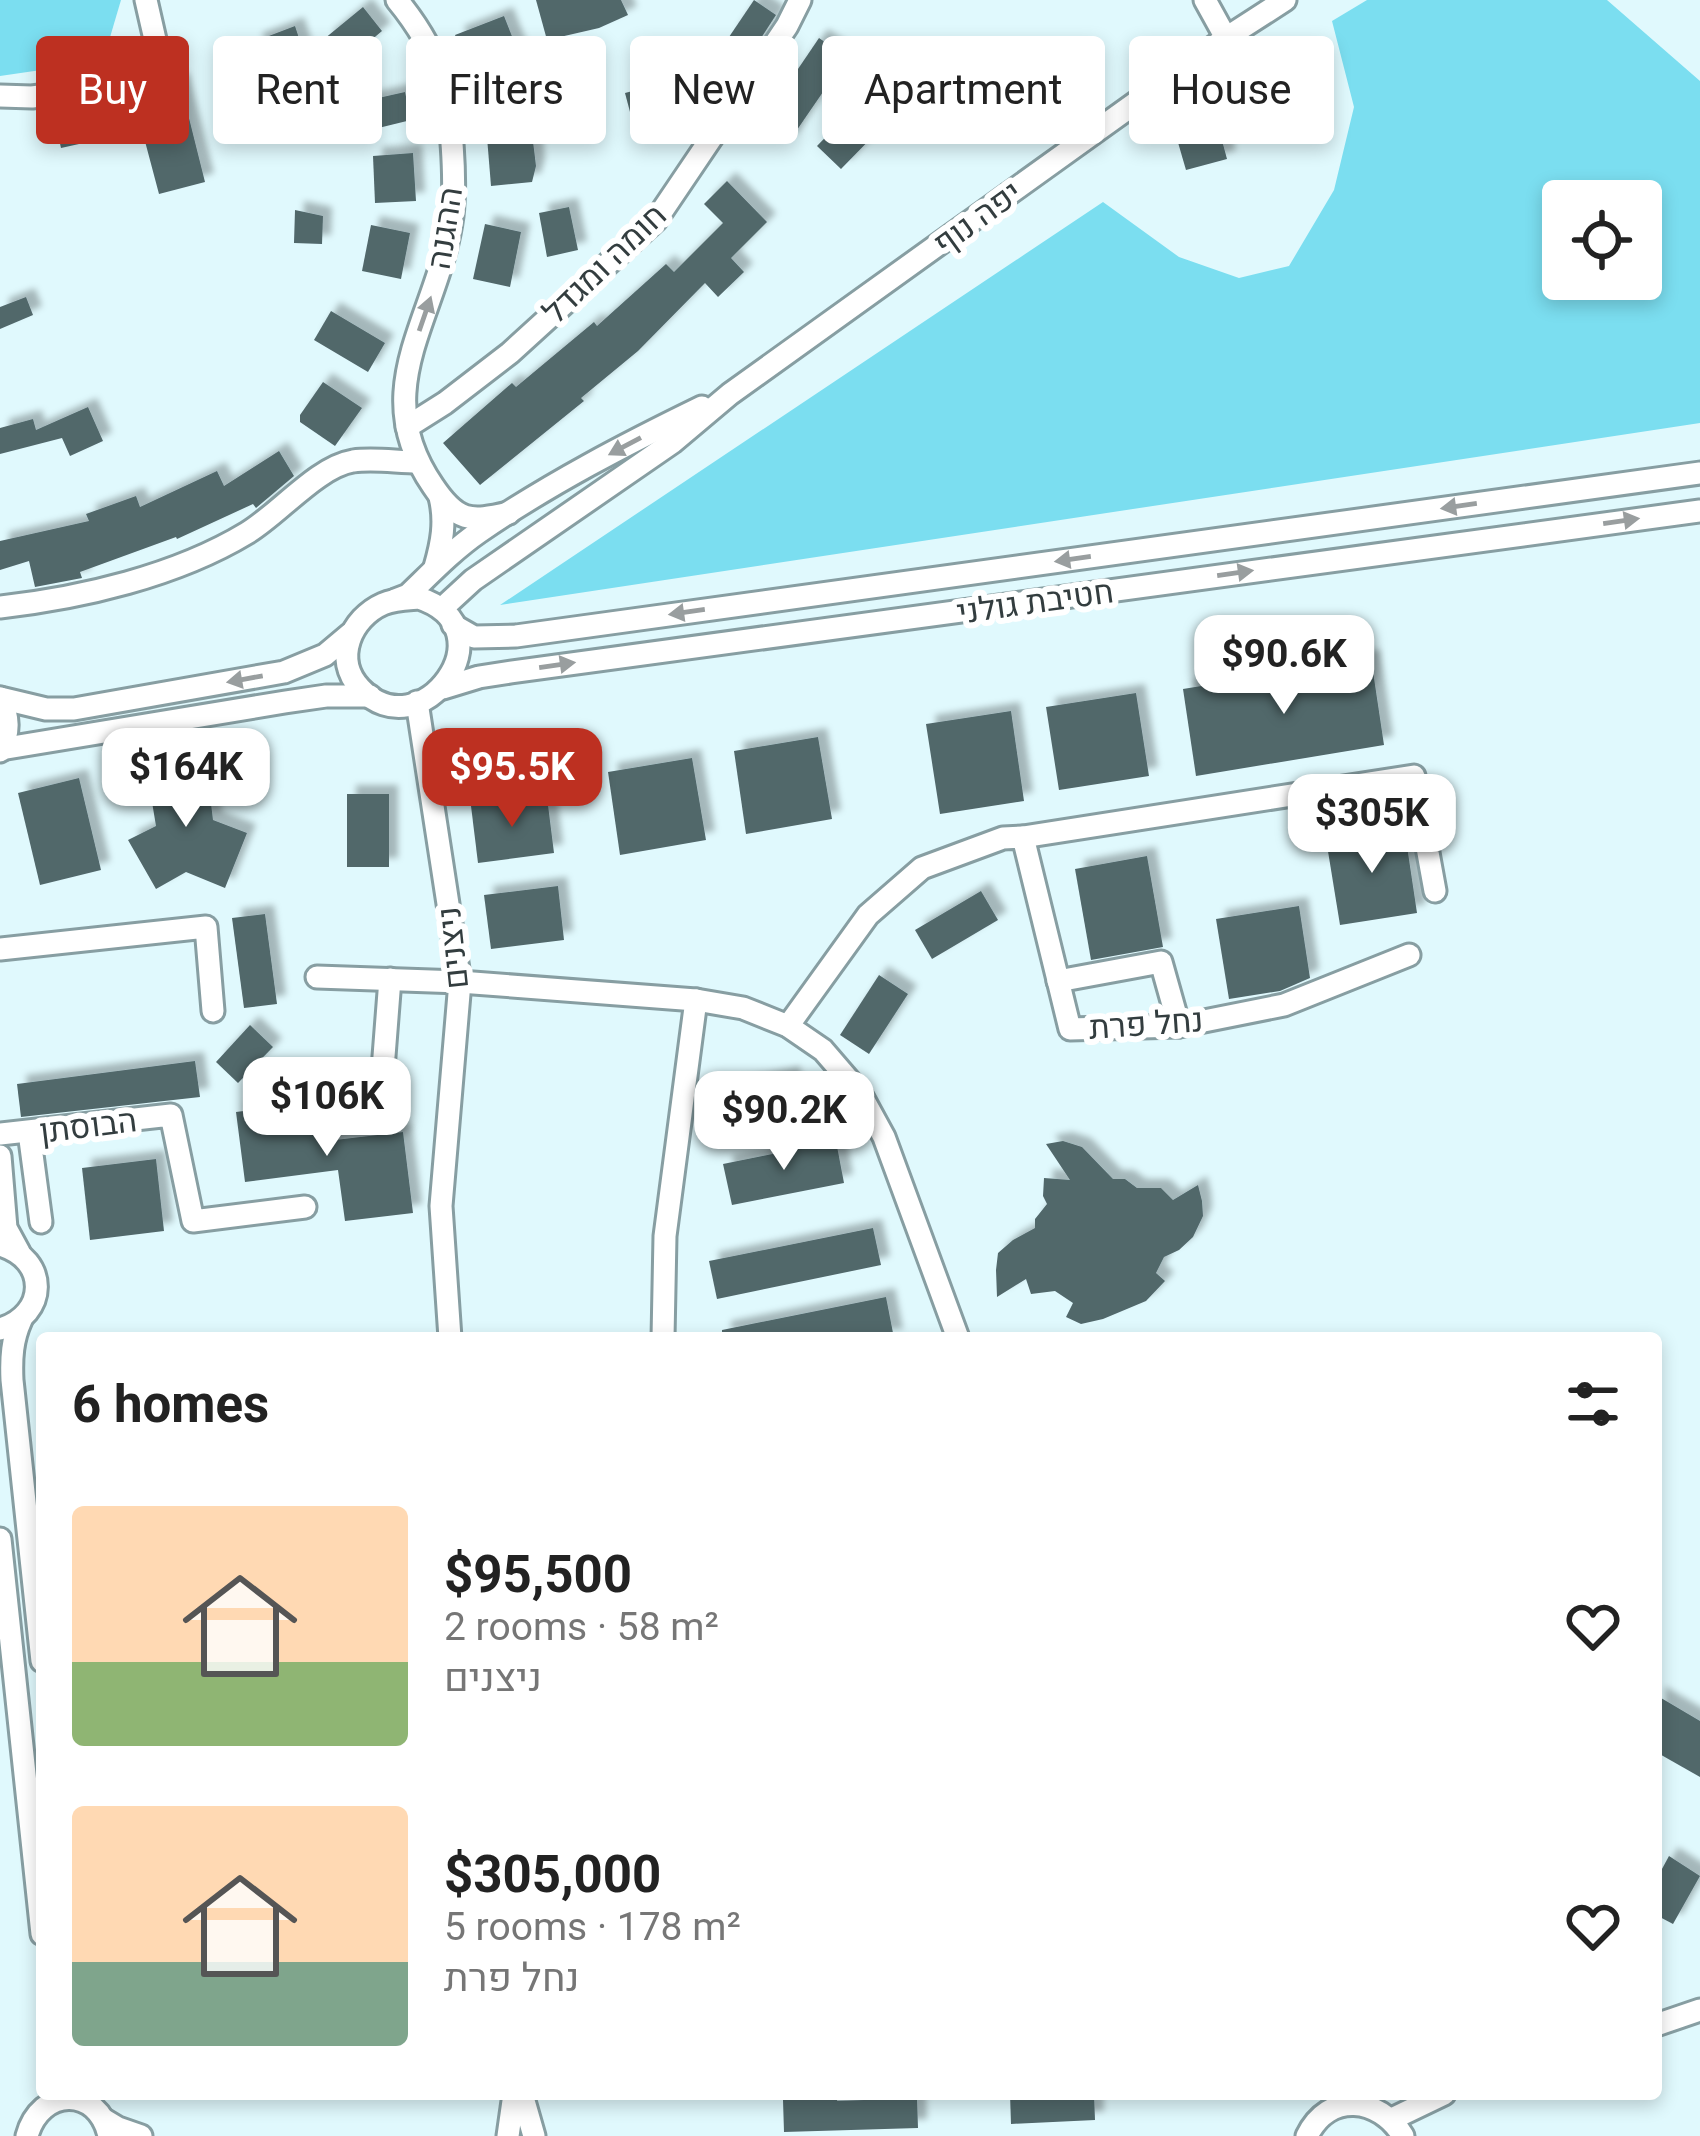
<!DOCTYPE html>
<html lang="en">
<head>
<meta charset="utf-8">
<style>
	body { margin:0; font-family:Roboto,Heebo,sans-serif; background:#f6f6f6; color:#222; height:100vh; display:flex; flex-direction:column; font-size:45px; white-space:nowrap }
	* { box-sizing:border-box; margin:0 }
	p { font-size:39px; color:#767676 }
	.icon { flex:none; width:66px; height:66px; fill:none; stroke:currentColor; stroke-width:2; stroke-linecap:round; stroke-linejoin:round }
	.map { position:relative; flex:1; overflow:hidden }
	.drawer { position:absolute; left:36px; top:1332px; width:1626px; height:768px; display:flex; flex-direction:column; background:#fff; border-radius:12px; box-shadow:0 6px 18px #0003 }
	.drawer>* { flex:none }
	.guide { position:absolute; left:36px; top:36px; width:1629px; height:108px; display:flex; gap:24px }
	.controls { position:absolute; left:1542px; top:180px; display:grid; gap:24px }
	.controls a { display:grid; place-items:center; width:120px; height:120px; border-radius:12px; background:#fff; box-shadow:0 6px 18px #0003; font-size:60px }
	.price { position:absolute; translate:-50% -102px; padding:0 27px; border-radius:24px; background:#fff; color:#222; font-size:39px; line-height:78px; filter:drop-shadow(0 3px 6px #0008) }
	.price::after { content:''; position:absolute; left:50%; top:72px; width:36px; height:27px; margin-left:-18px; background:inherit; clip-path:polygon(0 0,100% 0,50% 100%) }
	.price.on { background:#bd3021; color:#fff }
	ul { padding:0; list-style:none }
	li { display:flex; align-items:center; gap:36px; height:300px; padding:0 36px }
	li span { display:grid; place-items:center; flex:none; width:336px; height:240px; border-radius:12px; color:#555 }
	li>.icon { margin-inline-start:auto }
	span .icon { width:144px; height:144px; fill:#fffc; stroke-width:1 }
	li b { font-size:51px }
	h2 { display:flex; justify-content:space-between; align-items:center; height:144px; padding:0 36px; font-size:51px }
	.tag { padding:0 42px; border-radius:12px; background:#fff; box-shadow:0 6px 18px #0003; font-size:42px; line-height:108px }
	.tag.on { background:#bd3021; color:#fff }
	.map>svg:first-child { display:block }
</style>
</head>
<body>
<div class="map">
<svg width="1700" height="2136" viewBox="0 0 1700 2136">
	<defs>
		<filter id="shadow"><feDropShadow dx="9" dy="-9" stdDeviation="3" flood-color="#0004"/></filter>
	</defs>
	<rect width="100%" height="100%" fill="#e0f9fd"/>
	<g fill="#7bdef0" fill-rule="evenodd">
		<path d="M0 0H121L103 61 0 76Z"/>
		<path d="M1367 0H1607L1700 81V423L500 605 1103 202 1179 257 1239 278 1289 266 1334 190 1354 107 1332 21ZM1563 201H1641V279H1563Z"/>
	</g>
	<g fill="#51676b" filter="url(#shadow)">
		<path d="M536 0H621L628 15 599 28 547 40Z"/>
		<path d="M754 0 776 15 752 52 729 37Z"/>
		<path d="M363 7 382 31 344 63 324 39Z"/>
		<path d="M504 16 528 77 479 97 455 35Z"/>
		<path d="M295 26 303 50 295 53 315 103 294 112 273 61 262 65 253 42Z"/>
		<path d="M819 38 847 57 788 143 760 125Z"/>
		<path d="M584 70 590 93 562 100 556 77Z"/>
		<path d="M1274 76 1290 131 1257 140 1239 89Z"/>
		<path d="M686 77 695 110 634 127 625 93Z"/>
		<path d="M180 82 205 182 159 194 142 130 61 148 52 109 87 105 110 95 120 93 121 97Z"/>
		<path d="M892 85 923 116 899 139 885 124 841 169 817 146 847 115 854 122Z"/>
		<path d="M405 92 411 120 362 132 356 103Z"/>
		<path d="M1212 103 1227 159 1186 170 1170 115Z"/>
		<path d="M532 133 536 166 532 182 491 186 487 137Z"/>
		<path d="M413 153 416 201 375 203 373 156Z"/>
		<path d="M727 181 767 222 731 258 744 272 718 297 705 283 638 351 581 398 584 401 480 485 443 443 512 383 516 387 594 322 597 326 666 264 674 272 723 223 704 204Z"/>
		<path d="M569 207 578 250 547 257 539 213Z"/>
		<path d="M295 210 323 216 322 244 294 243Z"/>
		<path d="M485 224 521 232 510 287 473 279Z"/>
		<path d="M371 225 410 233 401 279 362 271Z"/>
		<path d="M26 297 33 315 0 329V307Z"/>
		<path d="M331 311 385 343 368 372 314 340Z"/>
		<path d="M323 382 362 408 335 446 300 422V415Z"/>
		<path d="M88 407 103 441 70 456 62 438 0 454V428L33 419 36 430Z"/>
		<path d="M279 451 294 476 256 508 253 504 177 539 176 537 80 572 82 578 35 587 29 561 0 570V541L89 521 86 514 136 496 140 507 217 471 224 486Z"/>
		<path d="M1371 658 1384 745 1196 776 1183 689Z"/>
		<path d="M1136 693 1149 776 1059 790 1046 707Z"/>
		<path d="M1011 711 1024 801 940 814 926 724Z"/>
		<path d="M818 737 832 819 746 834 734 751Z"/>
		<path d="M692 758 706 840 620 855 608 772Z"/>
		<path d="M206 762 213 820 247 833 225 888 186 872 156 889 128 840 156 826 147 772Z"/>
		<path d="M79 778 101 870 40 885 18 793Z"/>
		<rect x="347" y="794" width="42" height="73"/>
		<path d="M547 797 554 853 478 863 471 806Z"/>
		<path d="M1404 826 1417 913 1340 925 1326 839Z"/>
		<path d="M1147 856 1163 947 1091 960 1075 869Z"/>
		<path d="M558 886 564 940 491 949 484 895Z"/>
		<path d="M981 891 998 920 932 959 915 930Z"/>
		<path d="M1299 906 1310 978 1280 991 1229 999 1216 919Z"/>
		<path d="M265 914 277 1004 244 1008 232 918Z"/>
		<path d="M879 975 908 994 869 1054 840 1035Z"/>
		<path d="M250 1025 273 1047 238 1083 216 1062Z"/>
		<path d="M195 1061 200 1097 21 1117 17 1084Z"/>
		<path d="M791 1075 798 1114 705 1133 699 1094Z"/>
		<path d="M312 1102 318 1142 403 1132 413 1213 345 1221 338 1170 245 1182 236 1112Z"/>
		<path d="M836 1141 844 1183 732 1205 723 1164Z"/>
		<path d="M1063 1141 1082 1147 1113 1179H1125L1137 1188H1161L1173 1200 1198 1185 1202 1201 1203 1216 1193 1237 1179 1250 1164 1257 1156 1273 1165 1281 1146 1301 1103 1319 1081 1324 1066 1317 1073 1303 1055 1291 1031 1294 1026 1279 997 1297 996 1270 998 1253 1013 1240 1035 1228V1219L1047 1204 1043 1196 1044 1178 1070 1180 1046 1144Z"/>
		<path d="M156 1159 164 1231 90 1240 82 1168Z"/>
		<path d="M873 1228 881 1265 717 1299 709 1261Z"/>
		<path d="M886 1297 894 1338H722V1330Z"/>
		<path d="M1656 1695 1700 1721V1777L1656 1752Z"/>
		<path d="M1669 1856 1700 1876 1673 1924 1656 1915V1880Z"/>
		<path d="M1010 2094H1094L1095 2120 1011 2124Z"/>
		<path d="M837 2097V2101L917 2098 918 2128 784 2132 783 2100Z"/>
	</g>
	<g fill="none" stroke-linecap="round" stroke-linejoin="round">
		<defs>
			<g id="minor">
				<path d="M397 0C416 23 433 51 442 79 452 114 456 180 452 216 439 317 365 387 433 486 457 522 470 522 509 513"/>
				<path d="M1205 0 1226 38"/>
				<path d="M0 96 32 97 85 90 159 57 146 0"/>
				<path d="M407 427 445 403 510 353 656 220 787 26 800 0"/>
				<path d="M435 567C442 543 446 522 440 497"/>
				<path d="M419 598C513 629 420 753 360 688 333 659 351 618 383 604 394 599 407 599 419 598Z"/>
				<path d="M395 600 408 595C431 573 453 550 479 532 549 484 626 444 702 407"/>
				<path d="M0 607C81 598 176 576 247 533 279 514 317 467 353 461 374 458 397 462 418 462"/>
				<path d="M444 610 448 603 473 580 673 442 730 394 1226 38 1285 0"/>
				<path d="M453 625 474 637 516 636 1700 473"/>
				<path d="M443 688 479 677 511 672 1700 511"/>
				<path d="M0 698 46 709H74L284 672 325 655 350 634"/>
				<path d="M0 698C9 717 10 732 0 751"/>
				<path d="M417 702 460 982 441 1206 450 1338"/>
				<path d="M1 749 285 702 326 696H370"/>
				<path d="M1023 837 1414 776 1435 891"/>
				<path d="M0 949 206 927 213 1011"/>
				<path d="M317 977 460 982 696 1000 743 1008 788 1026 823 1050 860 1093 884 1137 958 1338"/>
				<path d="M1058 981 1161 962 1179 1026"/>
				<path d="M788 1026 868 915 922 868 1003 838 1023 837 1070 1029 1179 1026 1284 1005 1409 955"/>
				<path d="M327 1101 381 1095 390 979"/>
				<path d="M29 1132 41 1222"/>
				<path d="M0 1134 171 1115 193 1221 305 1207"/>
				<path d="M0 1156 6 1228 19 1252"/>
				<path d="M0 1245C49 1259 48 1315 0 1329"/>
				<path d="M21 1320C12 1340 11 1358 12 1380L42 1661"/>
				<path d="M663 1338 665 1236 696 1000"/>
				<path d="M0 1539 42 1934"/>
				<path d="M1656 2025 1700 2010"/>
				<path d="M522 2094 534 2136"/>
				<path d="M103 2119 118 2128 141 2136"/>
				<path d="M1392 2119 1444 2094"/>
				<path d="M27 2136C40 2087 98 2085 109 2136"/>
				<path d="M508 2136 514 2094"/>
				<path d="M1307 2136C1329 2091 1379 2097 1403 2136"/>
			</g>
		</defs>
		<use href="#minor" stroke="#879ea2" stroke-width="27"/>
		<use href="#minor" stroke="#fff" stroke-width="21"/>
	</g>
	<defs><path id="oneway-solid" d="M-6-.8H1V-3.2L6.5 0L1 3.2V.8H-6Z" transform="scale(3)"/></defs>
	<g fill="#999e9f">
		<use href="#oneway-solid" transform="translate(425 314) rotate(-71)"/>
		<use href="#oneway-solid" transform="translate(625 446) rotate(152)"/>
		<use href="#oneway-solid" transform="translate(1459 506) rotate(172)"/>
		<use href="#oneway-solid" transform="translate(1621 521) rotate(-8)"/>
		<use href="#oneway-solid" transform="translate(1073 559) rotate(172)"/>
		<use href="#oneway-solid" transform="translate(1235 573) rotate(-8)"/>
		<use href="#oneway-solid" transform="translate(687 612) rotate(172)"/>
		<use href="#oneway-solid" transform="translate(557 665) rotate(-8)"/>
		<use href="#oneway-solid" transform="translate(245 679) rotate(170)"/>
	</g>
	<g text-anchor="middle" stroke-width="12" stroke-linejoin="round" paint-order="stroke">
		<g font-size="33" fill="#333d3f" stroke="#fff">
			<text transform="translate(977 217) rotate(-36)" y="12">יפה נוף</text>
			<text transform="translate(444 228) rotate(-81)" y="12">ההגנה</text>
			<text transform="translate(604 263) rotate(-44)" y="12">חומה ומגדל</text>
			<text transform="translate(1035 601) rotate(-8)" y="12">חטיבת גולני</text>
			<text transform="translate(452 948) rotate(-96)" y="12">ניצנים</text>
			<text transform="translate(1146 1023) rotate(-4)" y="12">נחל פרת</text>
			<text transform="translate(88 1125) rotate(-7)" y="12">הבוסתן</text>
		</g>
	</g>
</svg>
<div class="controls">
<a><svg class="icon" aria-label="locate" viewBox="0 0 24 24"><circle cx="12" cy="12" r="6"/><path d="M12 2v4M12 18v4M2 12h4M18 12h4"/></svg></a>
</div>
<b class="price" style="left:1284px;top:717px">$90.6K</b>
<b class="price" style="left:186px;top:830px">$164K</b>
<b class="price on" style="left:512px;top:830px">$95.5K</b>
<b class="price" style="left:1372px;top:876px">$305K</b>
<b class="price" style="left:327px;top:1159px">$106K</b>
<b class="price" style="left:784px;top:1173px">$90.2K</b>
<div class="guide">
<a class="tag on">Buy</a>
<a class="tag">Rent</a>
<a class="tag">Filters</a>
<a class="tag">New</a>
<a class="tag">Apartment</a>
<a class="tag">House</a>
</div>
<section class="drawer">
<h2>6 homes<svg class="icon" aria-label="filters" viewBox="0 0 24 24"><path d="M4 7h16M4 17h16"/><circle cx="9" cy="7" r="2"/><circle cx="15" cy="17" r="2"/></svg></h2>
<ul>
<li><span style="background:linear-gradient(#ffd9b3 65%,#8fb573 0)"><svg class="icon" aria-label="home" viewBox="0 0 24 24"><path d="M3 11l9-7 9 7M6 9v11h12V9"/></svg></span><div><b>$95,500</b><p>2 rooms · 58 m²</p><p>ניצנים</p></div><svg class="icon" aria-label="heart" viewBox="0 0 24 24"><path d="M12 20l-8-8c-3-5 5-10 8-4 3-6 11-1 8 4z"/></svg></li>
<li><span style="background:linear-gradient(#ffd9b3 65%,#7fa58c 0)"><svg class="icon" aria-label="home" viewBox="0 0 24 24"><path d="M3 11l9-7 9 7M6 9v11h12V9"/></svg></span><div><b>$305,000</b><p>5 rooms · 178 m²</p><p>נחל פרת</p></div><svg class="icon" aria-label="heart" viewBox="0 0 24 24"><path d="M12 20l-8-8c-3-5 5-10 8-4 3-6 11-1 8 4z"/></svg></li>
</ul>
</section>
</div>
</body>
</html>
